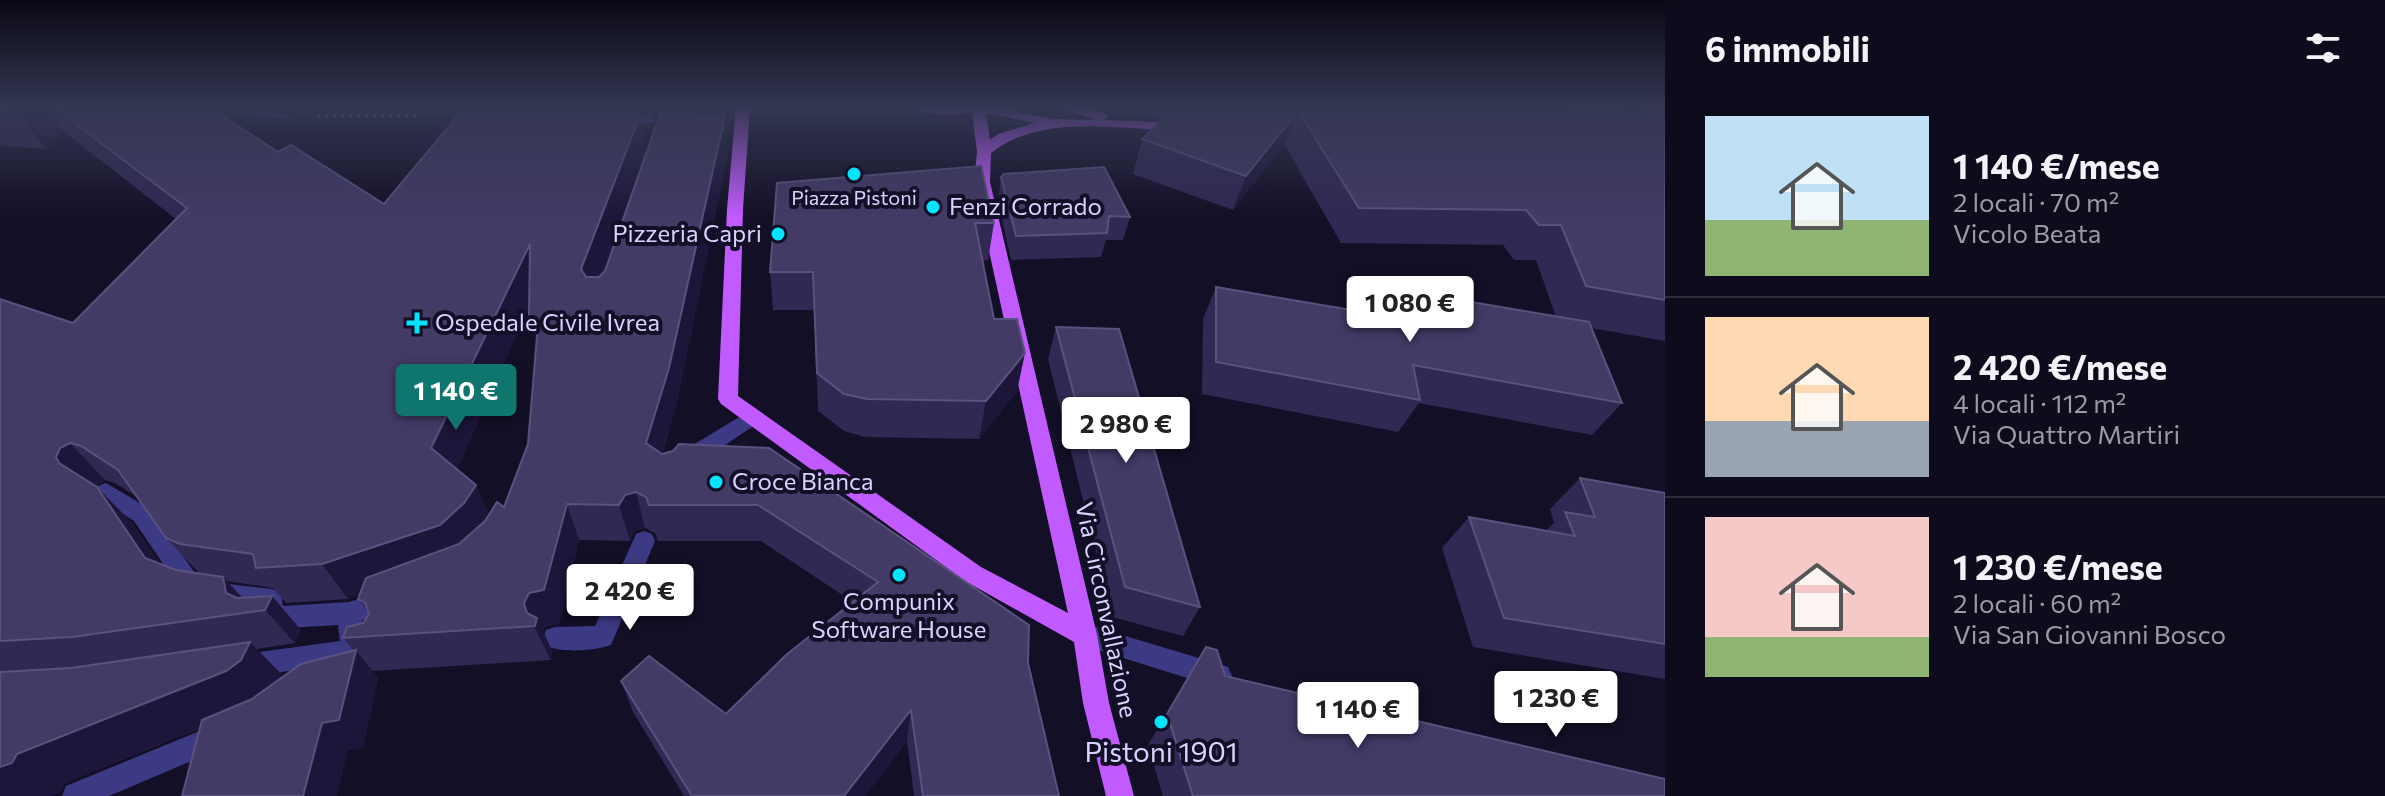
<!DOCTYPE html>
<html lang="it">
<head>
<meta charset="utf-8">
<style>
	body { margin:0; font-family:Commissioner,sans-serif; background:#1c1929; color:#f1f3f6; height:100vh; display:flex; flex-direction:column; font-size:30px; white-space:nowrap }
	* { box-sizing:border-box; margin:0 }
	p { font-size:26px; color:#9b9ba3 }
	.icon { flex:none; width:44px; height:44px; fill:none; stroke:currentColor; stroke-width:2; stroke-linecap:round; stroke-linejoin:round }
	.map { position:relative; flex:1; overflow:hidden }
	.side { display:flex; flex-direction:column; background:#0e0b1c; width:720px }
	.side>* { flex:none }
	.price { position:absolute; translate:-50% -68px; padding:0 18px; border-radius:8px; background:#fff; color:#222; font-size:26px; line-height:52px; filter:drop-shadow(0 2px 4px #0008) }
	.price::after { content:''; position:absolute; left:50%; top:48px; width:24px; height:18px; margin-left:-12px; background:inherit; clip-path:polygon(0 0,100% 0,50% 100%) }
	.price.selected { background:#0f766e; color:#fff }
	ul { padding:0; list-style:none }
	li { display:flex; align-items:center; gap:24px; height:200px; padding:0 40px }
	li+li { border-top:2px solid #2e2b3b }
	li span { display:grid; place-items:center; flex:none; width:224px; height:160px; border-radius:0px; color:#555 }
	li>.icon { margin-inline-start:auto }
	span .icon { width:96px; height:96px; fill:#fffc; stroke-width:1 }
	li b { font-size:34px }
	h2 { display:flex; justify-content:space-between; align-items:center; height:96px; padding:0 40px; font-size:34px }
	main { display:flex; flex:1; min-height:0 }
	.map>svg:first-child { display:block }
</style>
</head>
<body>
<main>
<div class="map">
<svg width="1665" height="796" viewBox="0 0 1665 796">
	<rect width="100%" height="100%" fill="#130f26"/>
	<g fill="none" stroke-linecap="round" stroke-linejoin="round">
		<path stroke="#2fb8b0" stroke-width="4" stroke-dasharray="3 5" stroke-linecap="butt" d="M317 116 416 115"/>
		<g fill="#3d3a85" fill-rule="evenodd">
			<path d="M229 107H257L292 116 285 120 236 111Z"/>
			<path d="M613 114 649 116 656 120 649 124 608 121 606 118Z"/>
			<path d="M751 410 758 413 761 418 758 423 694 466 686 468 678 466 675 460 678 454Z"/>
			<path d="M106 483 150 509 197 576 212 582 272 589 281 592 283 606 349 602 387 590 396 593 399 601 396 609 362 620 365 638 375 641 379 649 375 657 244 678 235 674 231 666 235 658 244 654 340 641 338 625 269 629 260 626 257 618 258 609 210 602 181 590 134 521 98 498 95 492 98 486Z"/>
			<path d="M644 531 652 534 655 541 611 645C594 651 563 653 546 646L543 638 546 630 555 627 595 626 636 534Z"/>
			<path d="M1085 624 1219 664 1228 667 1232 676 1228 685 1219 688 1085 646 1076 643 1073 635 1076 627Z"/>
			<path d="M219 723 229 727 232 736 229 745 109 796H62L66 786Z"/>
		</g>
		<path fill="#c25bff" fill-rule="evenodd" d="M736 107H750L743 209 738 396 981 567 1068 613 974 182 977 152 972 112C954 115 930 117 915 107H996L1053 119 1096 120 1058 107H1080L1106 114 1108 117 1105 120 1181 123 1188 127 1181 131C1119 129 1042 113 991 153L990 182 1097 635 1109 703 1134 796H1106L1083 703 1074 642 965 581 721 404 718 399 727 209ZM986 113 1035 123 998 134 990 140Z"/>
	</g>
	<g fill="#312854" fill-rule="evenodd">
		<path d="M0 107H209L278 152 384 204 465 107H640L638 112 645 154 602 275 728 152 676 406 662 454 673 451 1028 663 1059 796H914L907 741 865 796H684L633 712 621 681 726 714 853 602 761 541H658L655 533 645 528 635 531 630 541 579 540 559 624 545 627 543 631 552 651 551 660 372 671 378 678 363 747 348 750 200 728 65 783 60 792 49 796H0V299L73 323 176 219 63 131 45 149 0 146ZM529 307V316L537 339 528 444 504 507 490 514 457 469ZM105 480 115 483 137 497 166 538 199 573 176 570 160 564 132 523 95 486ZM227 581 273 588 286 603 348 599 359 595 358 599 369 614 363 623 343 638 354 651 279 679 282 675 257 649 295 643 301 630 272 596 242 597Z"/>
		<path d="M1146 107H1665V341L1591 328 1622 403 1592 435 1419 403 1398 432 1202 394 1203 319 1216 287 1379 315 1394 289 1556 317 1536 260H1514L1503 245 1341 243 1284 144 1233 210 1133 174 1142 139 1163 119H1157Z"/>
		<path d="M1001 177 1130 217 1123 240H1106L1101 257 1011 260 998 201Z"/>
		<path d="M777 183 994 223 988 260 982 261 994 319 1017 391 979 439 865 437 844 431 818 411 814 310H773L770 272Z"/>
		<path d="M1056 327 1200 607 1183 636 1112 617 1048 359Z"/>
		<path d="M1580 478 1665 493V679L1473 647 1442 548 1469 517 1546 531 1554 523 1550 509Z"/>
		<path d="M1206 647 1225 676 1665 796H1163L1148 745Z"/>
	</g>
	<g fill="#1d163a">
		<path d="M26 107H46L63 131 45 149 19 113Z"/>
		<path d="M1298 111 1284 144 1233 210 1246 176Z"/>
		<path d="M725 116 728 152 676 406 654 479 646 443Z"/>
		<path d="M639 118 645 154 590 307 581 269Z"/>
		<path d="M530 244 541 281 450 484 431 448Z"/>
		<path d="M1025 353 1017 391 979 439 986 401Z"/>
		<path d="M70 443 105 480 95 485 92 493 59 463 56 457 60 448Z"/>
		<path d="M476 485 493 521 459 560 348 599 322 564Z"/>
		<path d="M97 487 132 523 180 593 145 558Z"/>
		<path d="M636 492 645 528 635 531 630 541 619 505 625 495Z"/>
		<path d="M567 504 579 540 559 624 545 627 543 631 552 651 551 660 527 613 524 603Z"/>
		<path d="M223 577 254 611 226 593Z"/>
		<path d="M272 596 301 630 295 643 265 610Z"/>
		<path d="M250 642 282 675 273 693 260 703 65 783 60 792 49 796H0V767L17 754Z"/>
		<path d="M356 650 378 678 363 747 348 750 337 796H303L322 723Z"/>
		<path d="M911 710 907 741 865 796H844Z"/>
	</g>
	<g fill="#433a66" stroke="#5a527e" stroke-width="2">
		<path d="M0 107H26L19 113 0 112Z"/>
		<path d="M53 107H209L278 152 291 145 384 204 465 107H636L639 118 581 269 586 277H599L605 271 660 114 725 116 669 368 646 443 662 454 673 451 679 444 769 448 1029 625 1028 663 1059 796H923L911 710 844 796H692L621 681 649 656 726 714 786 655 878 582 758 505H649L646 497 636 492 625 495 619 505 567 504 544 590 529 593 524 603 527 613 537 618 535 626 343 638 347 627 363 623 369 614 365 603 358 599 366 578 459 544 485 521 497 502 504 507 528 444 538 324 529 316 530 244 431 448 476 485 464 503 440 525 322 564 256 568 253 554 180 544 166 538 118 470 81 446 70 443 60 448 56 457 59 463 97 487 145 558 176 570 223 577 226 593 237 598 272 596 265 610 72 637 0 641V299L73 323 187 208Z"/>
		<path d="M1176 107H1494L1665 111V300L1586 286 1561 225H1539L1526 210 1359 208 1298 111 1246 176 1142 139Z"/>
		<path d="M981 166 994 223H975L994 319H1017L1025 353 986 401 867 399 844 394 817 373 813 272H770L777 183Z"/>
		<path d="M1104 167 1130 217 1109 216 1107 233 1016 236 1001 177 1004 174Z"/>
		<path d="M1216 287 1399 318 1394 289 1589 322 1622 403 1413 365 1420 400 1216 362Z"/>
		<path d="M1056 327 1119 329 1200 607 1125 587Z"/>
		<path d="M1580 478 1665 493V644L1504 618 1469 517 1575 536 1565 512 1595 517Z"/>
		<path d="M250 642 241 660 226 671 17 754 12 763 0 767V672L71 668Z"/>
		<path d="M1206 647 1217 650 1225 676 1665 779V796H1193L1167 714Z"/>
		<path d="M356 650 339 720 322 723 303 796H182L202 720 252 699 301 664Z"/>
	</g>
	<linearGradient id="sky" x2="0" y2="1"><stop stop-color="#0a0815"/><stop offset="0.49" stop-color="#333752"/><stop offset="1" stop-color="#333752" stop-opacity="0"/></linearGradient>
	<rect width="1665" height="218" fill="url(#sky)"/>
	<g fill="#00e5ff" stroke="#130f26" stroke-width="3">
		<circle cx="854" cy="174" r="8"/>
		<circle cx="933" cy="207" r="8"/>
		<circle cx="778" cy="234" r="8"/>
		<path d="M413 311h8v8h8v8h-8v8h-8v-8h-8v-8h8z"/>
		<circle cx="716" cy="482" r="8"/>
		<circle cx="899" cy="575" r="8"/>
		<circle cx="1161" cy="722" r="8"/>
	</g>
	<g text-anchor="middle" stroke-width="8" stroke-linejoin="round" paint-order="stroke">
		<g font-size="20" fill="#d9d4ff" stroke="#130f26">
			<text x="854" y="205">Piazza Pistoni</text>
		</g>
		<g font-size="24" fill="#d9d4ff" stroke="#130f26" text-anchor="start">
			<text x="949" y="215">Fenzi Corrado</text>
			<text x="762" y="242" text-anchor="end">Pizzeria Capri</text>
			<text x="435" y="331">Ospedale Civile Ivrea</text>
			<text x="732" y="490">Croce Bianca</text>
			<text x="899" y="610" text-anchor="middle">Compunix<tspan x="899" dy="28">Software House</tspan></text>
		</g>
		<g font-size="24" fill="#d9d4ff" stroke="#130f26">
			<text transform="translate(1106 610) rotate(78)" y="8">Via Circonvallazione</text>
		</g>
		<g font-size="28" fill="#d9d4ff" stroke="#130f26">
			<text x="1161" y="762">Pistoni 1901</text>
		</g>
	</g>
</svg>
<b class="price" style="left:1410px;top:344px">1 080 €</b>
<b class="price selected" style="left:456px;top:432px">1 140 €</b>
<b class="price" style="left:1126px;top:465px">2 980 €</b>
<b class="price" style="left:630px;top:632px">2 420 €</b>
<b class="price" style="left:1556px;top:739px">1 230 €</b>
<b class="price" style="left:1358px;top:750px">1 140 €</b>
</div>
<section class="side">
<h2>6 immobili<svg class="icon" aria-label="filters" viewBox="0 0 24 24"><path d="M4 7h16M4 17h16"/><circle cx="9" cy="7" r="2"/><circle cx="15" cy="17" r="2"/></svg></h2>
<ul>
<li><span style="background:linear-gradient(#bfe0f5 65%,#8fb573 0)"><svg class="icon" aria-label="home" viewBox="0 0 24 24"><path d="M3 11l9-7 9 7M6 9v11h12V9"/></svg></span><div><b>1 140 €/mese</b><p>2 locali · 70 m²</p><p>Vicolo Beata</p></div></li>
<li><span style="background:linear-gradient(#ffd9b3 65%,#9aa5b1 0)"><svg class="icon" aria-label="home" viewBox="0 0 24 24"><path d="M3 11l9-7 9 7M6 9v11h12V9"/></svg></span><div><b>2 420 €/mese</b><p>4 locali · 112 m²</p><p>Via Quattro Martiri</p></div></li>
<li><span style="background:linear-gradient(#f6c9c9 75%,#8fb573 0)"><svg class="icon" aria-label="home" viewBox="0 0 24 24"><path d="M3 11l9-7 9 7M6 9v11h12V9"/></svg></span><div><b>1 230 €/mese</b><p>2 locali · 60 m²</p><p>Via San Giovanni Bosco</p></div></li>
</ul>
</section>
</main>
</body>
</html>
